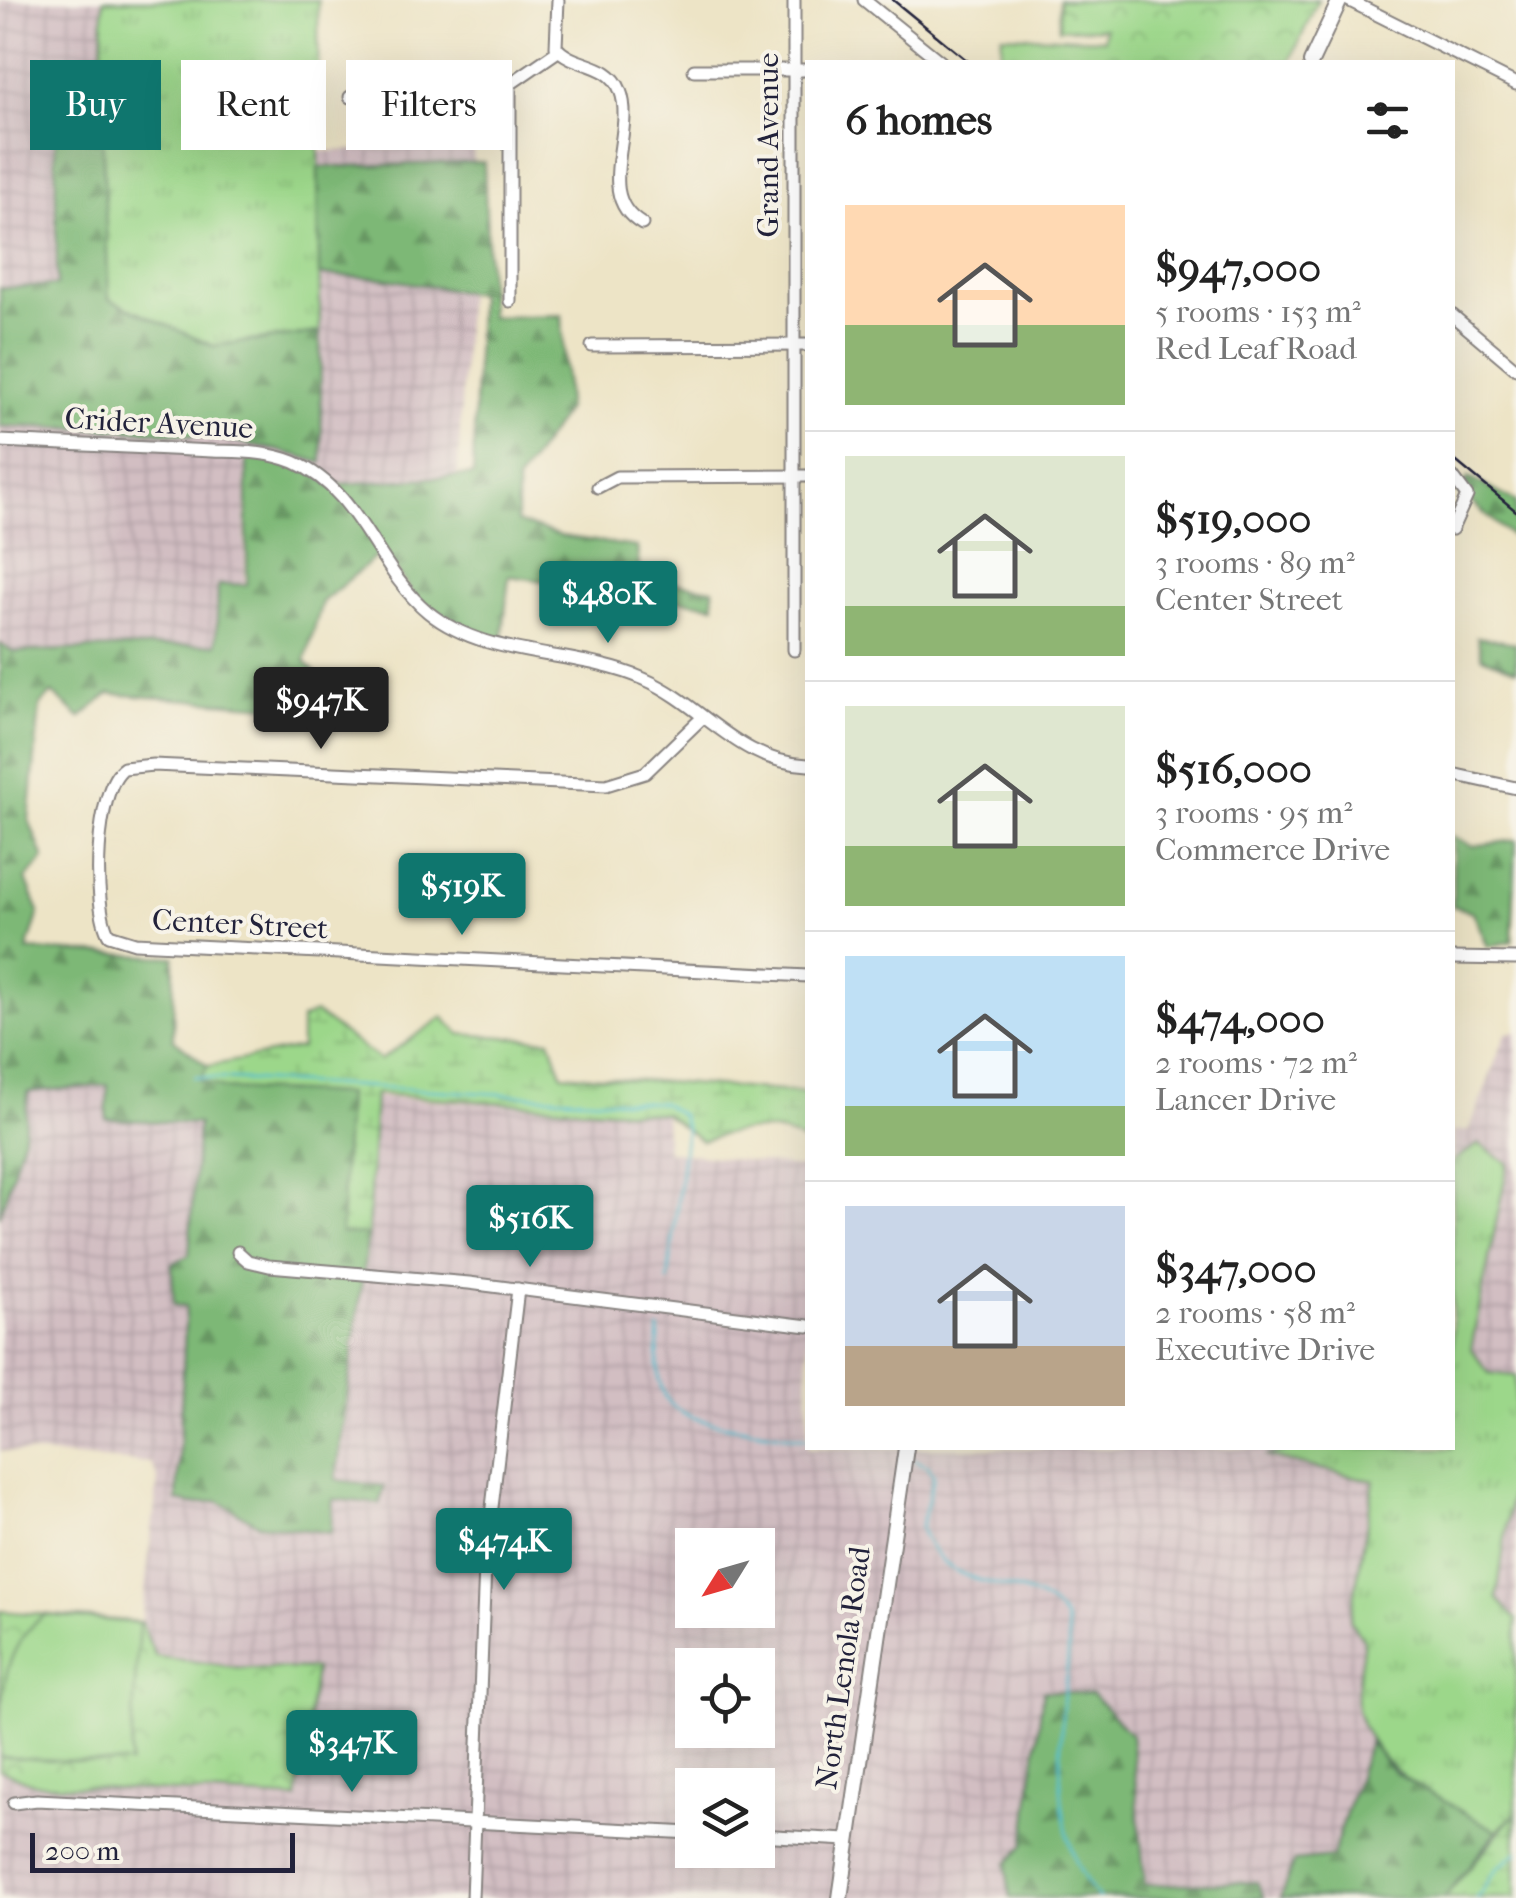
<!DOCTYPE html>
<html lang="en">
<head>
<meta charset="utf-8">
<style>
	body { margin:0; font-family:"IM FELL French Canon",serif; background:#f2f2f2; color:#222; height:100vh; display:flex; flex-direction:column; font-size:38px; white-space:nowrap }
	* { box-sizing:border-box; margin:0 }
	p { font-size:32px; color:#767676 }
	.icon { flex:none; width:55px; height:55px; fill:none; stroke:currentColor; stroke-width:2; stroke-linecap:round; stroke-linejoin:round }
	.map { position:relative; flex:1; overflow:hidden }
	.sheet { position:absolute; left:805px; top:60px; width:650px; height:1390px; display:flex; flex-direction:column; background:#fff; border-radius:0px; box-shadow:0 10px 40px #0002 }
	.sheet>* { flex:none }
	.hud { position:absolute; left:30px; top:60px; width:625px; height:90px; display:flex; gap:20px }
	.needle { width:65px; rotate:233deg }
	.buttons { position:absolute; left:675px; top:1528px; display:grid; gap:20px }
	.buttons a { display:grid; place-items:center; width:100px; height:100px; border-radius:0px; background:#fff; box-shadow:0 10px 40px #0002; font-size:50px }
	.scale { position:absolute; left:30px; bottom:25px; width:265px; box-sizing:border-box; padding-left:10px; border:5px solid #22223b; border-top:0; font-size:28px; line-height:35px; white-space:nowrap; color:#22223b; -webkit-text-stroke:8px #f7f3e8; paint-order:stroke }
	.price { position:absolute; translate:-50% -85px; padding:0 22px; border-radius:10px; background:#0f766e; color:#fff; font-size:32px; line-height:65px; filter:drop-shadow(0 2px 5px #0008) }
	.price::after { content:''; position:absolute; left:50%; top:60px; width:30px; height:22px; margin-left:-15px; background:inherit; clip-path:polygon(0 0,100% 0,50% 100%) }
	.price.active { background:#222; color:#fff }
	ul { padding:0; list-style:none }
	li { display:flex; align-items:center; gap:30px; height:250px; padding:0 40px }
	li+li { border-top:2px solid #e0e0e0 }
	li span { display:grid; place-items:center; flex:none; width:280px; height:200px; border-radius:0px; color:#555 }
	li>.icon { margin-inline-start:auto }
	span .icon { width:120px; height:120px; fill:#fffc; stroke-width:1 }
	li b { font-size:42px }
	h2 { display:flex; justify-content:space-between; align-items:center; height:120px; padding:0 40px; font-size:42px }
	.tag { padding:0 35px; border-radius:0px; background:#fff; box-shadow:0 10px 40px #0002; font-size:35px; line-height:90px }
	.tag.active { background:#0f766e; color:#fff }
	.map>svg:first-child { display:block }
</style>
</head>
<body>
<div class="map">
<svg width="1516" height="1898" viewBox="0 0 1516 1898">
	<defs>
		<pattern id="industrial-grid" width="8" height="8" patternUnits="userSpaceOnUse" patternTransform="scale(2.5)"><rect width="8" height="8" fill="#d2bec2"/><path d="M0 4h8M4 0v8" fill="none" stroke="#b4a3a8"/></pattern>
		<pattern id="grass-tufts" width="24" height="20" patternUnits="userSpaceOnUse" patternTransform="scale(2.5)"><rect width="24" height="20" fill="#9cd78a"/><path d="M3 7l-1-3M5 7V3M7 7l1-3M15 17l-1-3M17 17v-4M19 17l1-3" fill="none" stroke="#86b878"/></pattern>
		<pattern id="forest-firs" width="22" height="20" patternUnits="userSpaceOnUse" patternTransform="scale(2.5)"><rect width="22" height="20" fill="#7db876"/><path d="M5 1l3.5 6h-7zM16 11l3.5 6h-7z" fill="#669562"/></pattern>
		<pattern id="wetland-marsh" width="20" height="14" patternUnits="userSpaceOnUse" patternTransform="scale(2.5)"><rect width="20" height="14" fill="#9cd78a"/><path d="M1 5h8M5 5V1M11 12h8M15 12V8" fill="none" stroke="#86b878"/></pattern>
		<pattern id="park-crowns" width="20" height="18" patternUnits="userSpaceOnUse" patternTransform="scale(2.5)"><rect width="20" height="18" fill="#9cd78a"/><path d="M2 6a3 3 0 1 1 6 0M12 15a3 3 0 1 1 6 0" fill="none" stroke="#86b878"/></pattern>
	</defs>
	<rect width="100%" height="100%" fill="#f7f3e8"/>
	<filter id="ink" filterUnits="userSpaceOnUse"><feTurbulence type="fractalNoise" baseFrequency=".01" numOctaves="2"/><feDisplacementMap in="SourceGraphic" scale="20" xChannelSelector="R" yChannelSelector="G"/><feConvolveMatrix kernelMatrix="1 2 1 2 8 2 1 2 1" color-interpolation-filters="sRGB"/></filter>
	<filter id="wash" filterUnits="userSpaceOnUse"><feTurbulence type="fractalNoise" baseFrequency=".0048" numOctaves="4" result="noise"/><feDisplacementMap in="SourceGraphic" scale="40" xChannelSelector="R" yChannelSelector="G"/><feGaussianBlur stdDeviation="2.25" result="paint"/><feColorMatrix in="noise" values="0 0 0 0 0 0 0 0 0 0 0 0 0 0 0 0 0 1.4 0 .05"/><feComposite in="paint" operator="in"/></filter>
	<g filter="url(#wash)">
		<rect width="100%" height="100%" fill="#ede4c6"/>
		<g fill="url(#industrial-grid)" fill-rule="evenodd">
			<path d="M0 0H309L304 152 474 145 455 530 369 537 304 467 246 452 244 653 0 652Z"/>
			<path d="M1516 1032V1806L1437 1898H0V1770L36 1784 315 1670 242 1668 154 1656 141 1622 158 1478 151 1463 0 1451V1156L5 1083 107 1081 665 1114 667 1151 807 1168 808 1448H1452L1453 1131H1469L1506 1033ZM692 1545H758V1610H692ZM692 1665H758V1730H692ZM692 1785H758V1850H692Z"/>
		</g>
		<g fill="url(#grass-tufts)" stroke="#5f7c62" stroke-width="2.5">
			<path d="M103 0H318L320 332 213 346 108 299 101 112Z"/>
			<path d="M1479 1144 1508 1163 1471 1349 1489 1373 1516 1376V1457L1497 1598 1516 1619V1813L1497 1831C1444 1801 1380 1778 1359 1716 1352 1697 1362 1660 1364 1640L1350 1621 1374 1481 1265 1456 1302 1448H1452L1453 1161Z"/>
		</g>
		<g fill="url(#forest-firs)" stroke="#506d58" stroke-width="2.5">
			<path d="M55 124 102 126 109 299 213 346 320 332 322 463C220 429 107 428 0 426V288L57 285Z"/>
			<path d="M484 162 490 317 562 315 567 409 517 482V522L561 536 637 547 640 577 713 589 714 605 509 576 502 643 419 603 383 551 322 602 305 661 350 712 109 694 80 718 52 693 40 706 29 820 44 859 26 879 39 912 27 950 174 957 173 1039 208 1066 200 1079 226 1089 347 1094 341 1232 368 1235 336 1480 384 1486 380 1504 333 1499 331 1533 258 1524 218 1501 192 1504 177 1501 186 1306 174 1305 172 1264 189 1255 198 1124 106 1119 108 1085 28 1092 24 1135 0 1216V644L14 652 216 644 218 585 247 584V453L316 474 329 485 473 475 478 294 381 278 319 275 318 167Z"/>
			<path d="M1468 477 1516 502V540L1460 493Z"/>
			<path d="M1477 637 1516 643V670L1482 657Z"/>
			<path d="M1453 836 1472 846 1516 840 1512 941 1488 947 1473 912 1453 906Z"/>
			<path d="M1043 1691 1092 1694 1131 1735 1145 1885 1257 1882 1264 1898H1010L1006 1864 1024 1846Z"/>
			<path d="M1369 1742 1395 1773 1497 1831 1444 1898H1280L1294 1861 1332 1857Z"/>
		</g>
		<g fill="url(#wetland-marsh)" stroke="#5f7c62" stroke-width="2.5">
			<path d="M315 1013 380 1060 443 1017 460 1034 550 1040 562 1074 807 1093V1144C777 1123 735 1129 702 1141L665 1114 375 1094 368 1235 341 1233 347 1094 226 1089 200 1080 208 1066 301 1048V1019Z"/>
			<path d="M1516 1813V1898H1444Z"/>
		</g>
		<g fill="url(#park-crowns)" stroke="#5f7c62" stroke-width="2.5">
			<path d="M1059 0H1318L1290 62H1000L1002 35 1104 39 1105 28 1059 29Z"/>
			<path d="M0 1611 141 1622 155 1656 242 1668 315 1669 297 1799 35 1784 0 1770Z"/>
		</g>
		<path fill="#9cd78a" stroke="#5f7c62" stroke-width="2.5" d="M45 1615 139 1623 130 1764 0 1757C0 1704 0 1646 45 1615Z"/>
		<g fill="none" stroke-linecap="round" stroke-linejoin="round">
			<g stroke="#55c0d0" stroke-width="2.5">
				<path d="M194 1077 662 1103 681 1115 686 1129 668 1281"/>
				<path d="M659 1329C654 1396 661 1415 729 1426 755 1430 781 1435 808 1438"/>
				<path d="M914 1460 928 1466 934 1476 921 1528C948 1605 1032 1567 1066 1621 1072 1649 1065 1677 1063 1705 1058 1766 1055 1850 1099 1898"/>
				<path d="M1477 1898 1496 1870 1516 1853"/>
			</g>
		</g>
	</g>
	<g filter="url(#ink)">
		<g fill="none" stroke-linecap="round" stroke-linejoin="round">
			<defs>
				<g id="minor">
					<path d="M558 0 556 47C573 68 609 61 620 90 637 131 592 195 642 224"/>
					<path d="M794 0V650"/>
					<path d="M864 0 941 62"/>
					<path d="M1348 0 1516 84"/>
					<path d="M694 70H808"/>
					<path d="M350 97 473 100 510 84"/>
					<path d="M510 301V84L558 51"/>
					<path d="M1452 315 1516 369"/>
					<path d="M592 346 808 345"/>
					<path d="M0 441C71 444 141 448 212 451 240 452 267 451 294 462 361 491 375 568 428 612 487 660 576 649 644 679 704 705 737 762 808 765"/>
					<path d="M1452 476 1467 496 1452 529"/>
					<path d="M598 487 617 477 808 476"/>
					<path d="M703 717 645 773 606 785 153 765 124 768C95 788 92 907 109 935L135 943 808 976"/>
					<path d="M1452 774 1516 788"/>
					<path d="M1452 958 1516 959"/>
					<path d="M238 1252 248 1261 269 1266 469 1283 808 1326"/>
					<path d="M14 1803 37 1800 692 1833"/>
					<path d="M758 1835 847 1840"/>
					<path d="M472 1898 485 1566 518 1289"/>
				</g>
				<g id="major">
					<path d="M1311 62 1340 0"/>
					<path d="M840 1898 906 1448"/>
				</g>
			</defs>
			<use href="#minor" stroke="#888380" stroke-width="15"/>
			<use href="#major" stroke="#888380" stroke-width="18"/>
			<use href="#minor" stroke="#fff" stroke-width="11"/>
			<use href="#major" stroke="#fff" stroke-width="14"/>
			<g stroke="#22223b" stroke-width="2.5">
				<path d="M893 0 969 62"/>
				<path d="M1452 458 1516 511"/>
			</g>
		</g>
	</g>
	<g text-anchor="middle" stroke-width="8" stroke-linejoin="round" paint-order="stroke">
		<g font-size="30" fill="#22223b" stroke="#f7f3e8">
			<text transform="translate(768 145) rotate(-90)" y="10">Grand Avenue</text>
			<text transform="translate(159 423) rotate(3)" y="10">Crider Avenue</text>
			<text transform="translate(240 924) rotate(3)" y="10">Center Street</text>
			<text transform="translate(843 1668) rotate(-82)" y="10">North Lenola Road</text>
		</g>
	</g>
</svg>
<div class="buttons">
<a><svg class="needle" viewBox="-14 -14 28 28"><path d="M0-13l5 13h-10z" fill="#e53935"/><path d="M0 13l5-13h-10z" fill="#767676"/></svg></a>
<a><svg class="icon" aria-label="locate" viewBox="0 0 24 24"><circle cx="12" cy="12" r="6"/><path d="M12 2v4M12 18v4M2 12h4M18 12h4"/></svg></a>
<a><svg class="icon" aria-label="layers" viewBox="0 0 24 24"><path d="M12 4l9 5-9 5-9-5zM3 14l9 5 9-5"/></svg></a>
</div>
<div class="scale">200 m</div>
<b class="price" style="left:608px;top:646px">$480K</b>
<b class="price active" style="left:321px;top:752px">$947K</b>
<b class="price" style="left:462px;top:938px">$519K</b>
<b class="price" style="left:530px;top:1270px">$516K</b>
<b class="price" style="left:504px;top:1593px">$474K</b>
<b class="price" style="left:352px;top:1795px">$347K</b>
<div class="hud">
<a class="tag active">Buy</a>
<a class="tag">Rent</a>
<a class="tag">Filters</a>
</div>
<section class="sheet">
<h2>6 homes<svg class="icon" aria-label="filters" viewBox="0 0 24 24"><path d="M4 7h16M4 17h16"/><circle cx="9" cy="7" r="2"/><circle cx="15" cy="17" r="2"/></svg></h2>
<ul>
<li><span style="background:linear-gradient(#ffd9b3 60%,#8fb573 0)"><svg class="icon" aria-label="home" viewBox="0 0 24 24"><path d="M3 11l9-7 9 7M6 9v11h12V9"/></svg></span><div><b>$947,000</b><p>5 rooms · 153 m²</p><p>Red Leaf Road</p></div></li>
<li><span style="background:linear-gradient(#dfe7d0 75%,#8fb573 0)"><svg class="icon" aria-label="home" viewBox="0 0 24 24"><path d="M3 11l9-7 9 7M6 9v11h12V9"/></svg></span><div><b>$519,000</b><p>3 rooms · 89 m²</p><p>Center Street</p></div></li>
<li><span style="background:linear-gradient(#dfe7d0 70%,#8fb573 0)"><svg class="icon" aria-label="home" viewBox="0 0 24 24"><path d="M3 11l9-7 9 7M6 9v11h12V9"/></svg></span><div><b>$516,000</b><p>3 rooms · 95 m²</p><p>Commerce Drive</p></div></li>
<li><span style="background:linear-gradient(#bfe0f5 75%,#8fb573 0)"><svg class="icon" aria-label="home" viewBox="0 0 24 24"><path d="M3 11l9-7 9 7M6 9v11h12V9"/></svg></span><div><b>$474,000</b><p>2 rooms · 72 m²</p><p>Lancer Drive</p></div></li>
<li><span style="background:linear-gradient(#c9d6e8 70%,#b9a48a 0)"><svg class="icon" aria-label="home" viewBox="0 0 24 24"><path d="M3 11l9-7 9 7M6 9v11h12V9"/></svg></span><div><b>$347,000</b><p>2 rooms · 58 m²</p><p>Executive Drive</p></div></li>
</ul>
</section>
</div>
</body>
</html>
